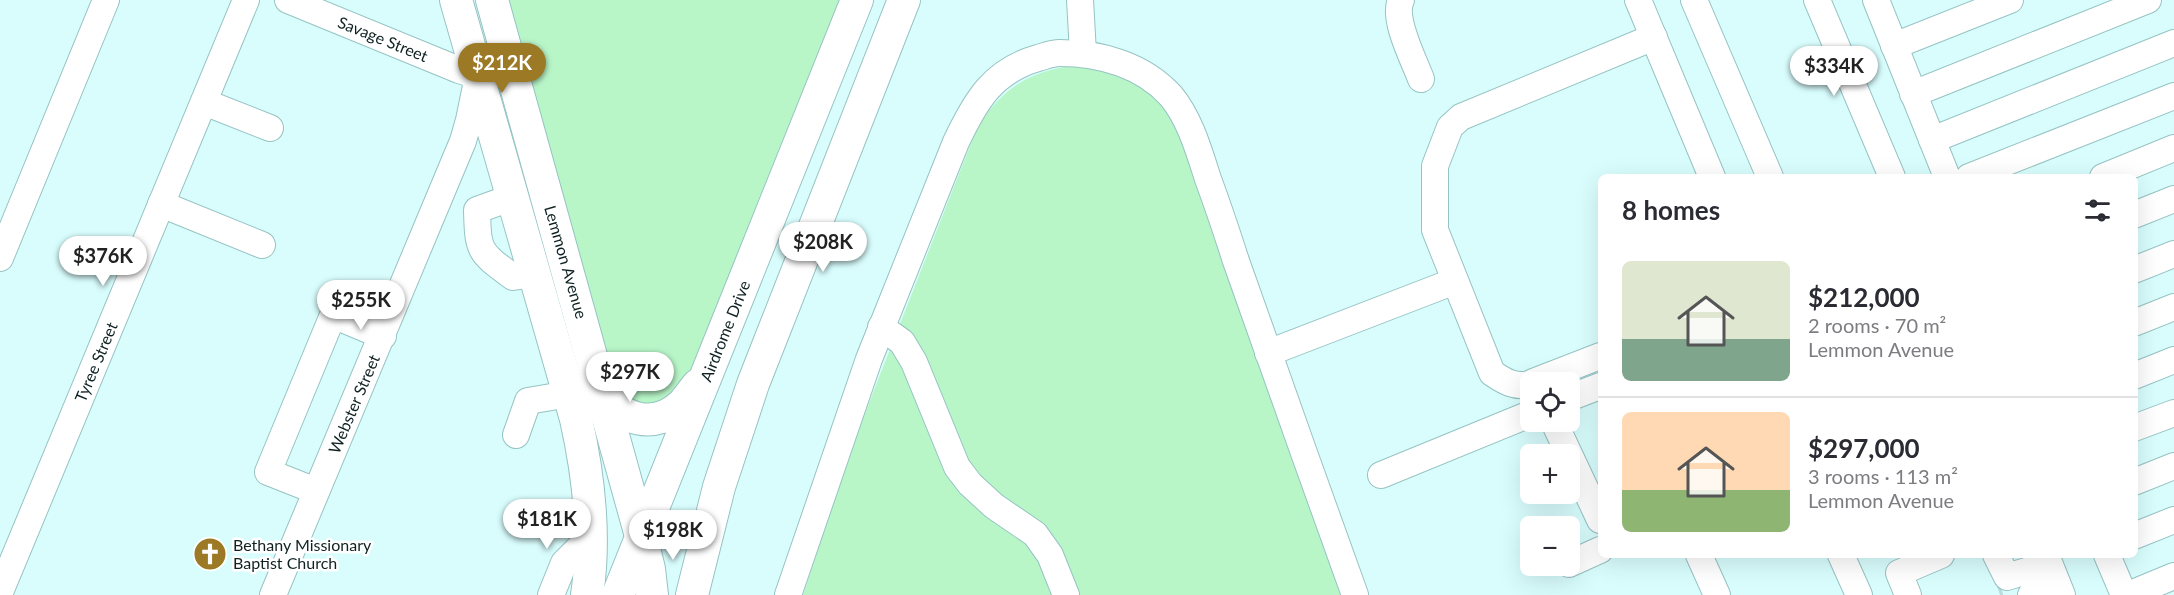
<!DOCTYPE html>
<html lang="en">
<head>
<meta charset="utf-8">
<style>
	body { margin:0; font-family:Lato,sans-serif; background:#f7f7f7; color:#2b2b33; height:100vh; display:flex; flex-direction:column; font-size:22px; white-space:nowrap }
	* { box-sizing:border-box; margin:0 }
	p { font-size:20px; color:#7c7c81 }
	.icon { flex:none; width:33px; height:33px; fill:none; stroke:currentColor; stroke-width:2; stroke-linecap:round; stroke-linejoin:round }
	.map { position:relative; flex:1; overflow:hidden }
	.sheet { position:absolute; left:1598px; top:174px; width:540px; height:384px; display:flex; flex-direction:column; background:#fff; border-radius:9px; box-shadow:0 6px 24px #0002 }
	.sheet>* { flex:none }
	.tools { position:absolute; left:1520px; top:372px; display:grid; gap:12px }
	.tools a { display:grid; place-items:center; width:60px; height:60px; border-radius:9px; background:#fff; box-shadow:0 6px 24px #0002; font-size:30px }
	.price { position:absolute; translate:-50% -51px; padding:0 14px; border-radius:21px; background:#fff; color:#222; font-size:20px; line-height:39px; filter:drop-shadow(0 2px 3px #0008) }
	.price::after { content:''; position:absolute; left:50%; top:36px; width:18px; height:14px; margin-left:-9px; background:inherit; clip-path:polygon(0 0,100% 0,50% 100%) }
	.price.selected { background:#9c7924; color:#fff }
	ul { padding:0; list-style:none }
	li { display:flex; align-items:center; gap:18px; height:150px; padding:0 24px }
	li+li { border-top:2px solid #e1e1e2 }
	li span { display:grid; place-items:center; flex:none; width:168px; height:120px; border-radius:9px; color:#555 }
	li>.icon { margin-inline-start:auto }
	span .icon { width:72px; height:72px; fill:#fffc; stroke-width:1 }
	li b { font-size:26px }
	h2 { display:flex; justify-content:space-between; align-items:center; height:72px; padding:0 24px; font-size:26px }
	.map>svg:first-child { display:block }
</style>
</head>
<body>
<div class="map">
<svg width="2174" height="595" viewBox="0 0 2174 595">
	<rect width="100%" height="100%" fill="#d9fdfd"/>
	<g fill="#b8f6c8">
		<path d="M501 0H843L683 397 663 410 625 400 613 380Z"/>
		<path d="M1076 65C1131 68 1161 94 1184 142L1345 595H803L854 441 979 123C1008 85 1029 72 1076 65Z"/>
	</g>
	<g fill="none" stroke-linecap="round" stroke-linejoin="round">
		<path stroke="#bbdcdc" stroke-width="26" stroke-dasharray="26 13" stroke-linecap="butt" d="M2000 595 2003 594"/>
		<defs>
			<g id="minor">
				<path d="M1080 0 1083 53"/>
				<path d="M1401 0C1392 19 1414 60 1421 79"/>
				<path d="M1638 0 1712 177"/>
				<path d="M1694 0 1770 177"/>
				<path d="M1817 0 1892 177"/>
				<path d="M1876 0 1947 177"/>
				<path d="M1894 46 2010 0"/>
				<path d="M1913 94 2148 0"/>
				<path d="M204 102 270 128"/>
				<path d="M1932 140 2174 43"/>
				<path d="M1969 177 2174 96"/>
				<path d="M2103 177 2174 148"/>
				<path d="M513 197 477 210C478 252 479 252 513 277L534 274"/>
				<path d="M161 204 262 245"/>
				<path d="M2134 215 2174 199"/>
				<path d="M0 258 106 0"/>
				<path d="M2134 270 2174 254"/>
				<path d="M2134 323 2174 307"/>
				<path d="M881 327 902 342 914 362 957 467 970 484 994 506 1035 534 1050 555 1066 595"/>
				<path d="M1268 353 1455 281"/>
				<path d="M2134 376 2174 360"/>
				<path d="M1533 382 1600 356"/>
				<path d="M1530 384C1515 388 1504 381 1492 373L1435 230V166L1450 127 1461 117 1654 37"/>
				<path d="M1569 398 1600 386"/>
				<path d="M1554 422 1600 520"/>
				<path d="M2134 428 2174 413"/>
				<path d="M516 435 528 401 569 394"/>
				<path d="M1381 475 1530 414"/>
				<path d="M2134 482 2174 466"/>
				<path d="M316 491 268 472 333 315 383 336"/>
				<path d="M2134 536 2174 520"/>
				<path d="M1699 555 1717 595"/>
				<path d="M1841 555 1859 595"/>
				<path d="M1996 555 2007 577 2049 564"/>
				<path d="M2046 555 2062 595"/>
				<path d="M2107 555 2124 595"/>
				<path d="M1569 564 1600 550"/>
				<path d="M0 592 246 0"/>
				<path d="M273 595 463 141 469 120 478 76 459 70 288 0"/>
				<path d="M551 595 564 563 591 536"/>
				<path d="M788 595 869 359 956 142C975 102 992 71 1038 58 1045 56 1052 53 1060 53 1100 53 1143 65 1171 96 1190 119 1199 151 1208 179 1218 206 1227 233 1236 261 1275 372 1315 484 1355 595"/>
				<path d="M1908 595 1899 573 1941 555"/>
				<path d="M2031 595 2057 583"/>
				<path d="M2128 595 2174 576"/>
			</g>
			<g id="major">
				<path d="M456 0 576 419C589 477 596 536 587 595"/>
				<path d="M492 0 641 536 649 569 652 595"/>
				<path d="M604 389C618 422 656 430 683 404 688 398 693 391 698 385"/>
				<path d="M618 595 857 0"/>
				<path d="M692 595 719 487 753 384 904 0"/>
			</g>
		</defs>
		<use href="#minor" stroke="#96c3c3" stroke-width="28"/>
		<use href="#major" stroke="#96c3c3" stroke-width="34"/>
		<use href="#minor" stroke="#fff" stroke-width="26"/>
		<use href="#major" stroke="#fff" stroke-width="32"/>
	</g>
	<defs>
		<symbol id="church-disc" viewBox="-11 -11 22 22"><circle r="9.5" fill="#9c7924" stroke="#fff"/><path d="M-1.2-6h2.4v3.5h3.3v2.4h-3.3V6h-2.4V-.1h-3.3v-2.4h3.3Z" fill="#fff"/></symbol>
	</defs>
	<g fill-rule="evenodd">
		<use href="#church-disc" x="191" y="535" width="38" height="38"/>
	</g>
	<g text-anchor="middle" stroke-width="5" stroke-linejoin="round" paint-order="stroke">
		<g font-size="16" fill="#0f2121" stroke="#fff">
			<text transform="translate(383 39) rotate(22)" y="6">Savage Street</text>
			<text transform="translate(566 262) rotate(74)" y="6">Lemmon Avenue</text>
			<text transform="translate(725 331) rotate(-68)" y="6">Airdrome Drive</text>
			<text transform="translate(96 362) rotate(-67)" y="6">Tyree Street</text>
			<text transform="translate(354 404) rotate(-67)" y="6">Webster Street</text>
		</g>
		<g font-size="16" fill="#0f2121" stroke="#fff" text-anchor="start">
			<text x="233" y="551">Bethany Missionary<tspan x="233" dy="18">Baptist Church</tspan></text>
		</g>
	</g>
</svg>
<div class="tools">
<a><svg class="icon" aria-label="locate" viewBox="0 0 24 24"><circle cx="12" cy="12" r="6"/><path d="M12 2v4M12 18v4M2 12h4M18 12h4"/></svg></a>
<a>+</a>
<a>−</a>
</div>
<b class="price selected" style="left:502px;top:94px">$212K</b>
<b class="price" style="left:1834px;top:97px">$334K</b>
<b class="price" style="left:823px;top:273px">$208K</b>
<b class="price" style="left:103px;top:287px">$376K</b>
<b class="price" style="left:361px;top:331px">$255K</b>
<b class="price" style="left:630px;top:403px">$297K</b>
<b class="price" style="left:547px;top:550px">$181K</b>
<b class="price" style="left:673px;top:561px">$198K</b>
<section class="sheet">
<h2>8 homes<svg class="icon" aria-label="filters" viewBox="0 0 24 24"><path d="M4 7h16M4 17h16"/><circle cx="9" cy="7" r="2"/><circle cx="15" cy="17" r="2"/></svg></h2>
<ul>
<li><span style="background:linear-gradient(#dfe7d0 65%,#7fa58c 0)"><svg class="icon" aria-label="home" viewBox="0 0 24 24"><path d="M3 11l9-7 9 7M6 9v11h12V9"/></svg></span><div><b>$212,000</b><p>2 rooms · 70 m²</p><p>Lemmon Avenue</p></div></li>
<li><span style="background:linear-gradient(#ffd9b3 65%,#8fb573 0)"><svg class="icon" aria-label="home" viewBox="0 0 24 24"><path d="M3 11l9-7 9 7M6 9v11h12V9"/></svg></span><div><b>$297,000</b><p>3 rooms · 113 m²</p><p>Lemmon Avenue</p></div></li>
</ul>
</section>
</div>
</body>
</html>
